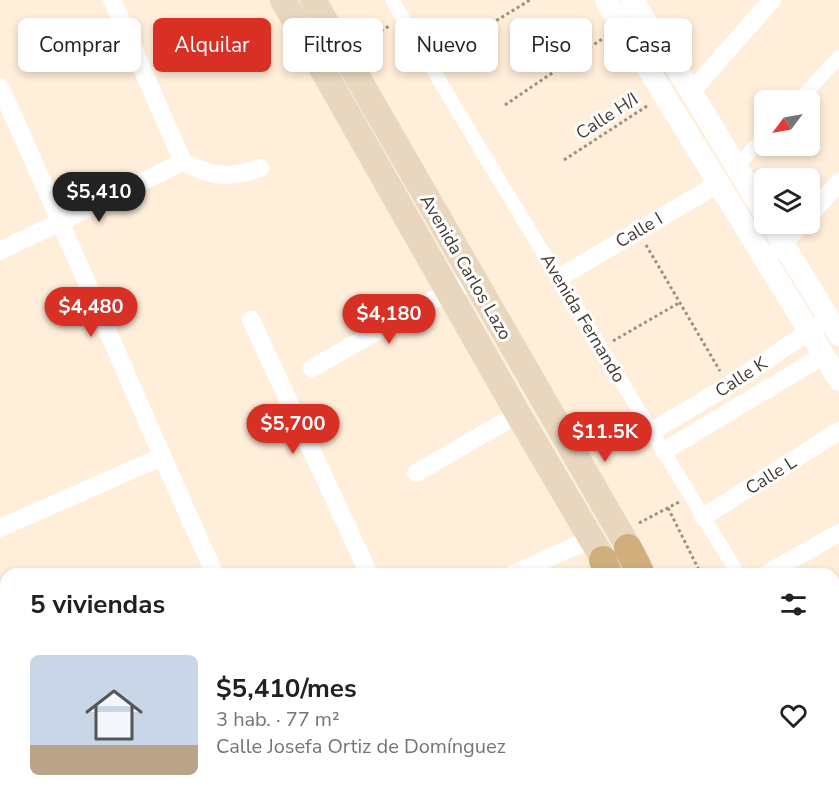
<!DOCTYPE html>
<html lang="es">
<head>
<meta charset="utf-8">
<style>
	body { margin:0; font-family:"Nunito Sans",sans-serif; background:#f2f2f2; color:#202124; height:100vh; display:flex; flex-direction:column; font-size:22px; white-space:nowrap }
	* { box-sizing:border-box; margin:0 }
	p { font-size:20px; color:#757577 }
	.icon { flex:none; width:33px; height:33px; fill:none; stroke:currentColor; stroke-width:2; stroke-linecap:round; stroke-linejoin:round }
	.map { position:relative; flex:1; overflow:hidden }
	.drawer { position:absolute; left:0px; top:568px; width:840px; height:236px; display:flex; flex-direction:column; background:#fff; border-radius:18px 18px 0 0; box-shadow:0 3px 9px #0003 }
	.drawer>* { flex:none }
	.guide { position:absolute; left:18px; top:18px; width:804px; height:54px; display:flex; gap:12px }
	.needle { width:39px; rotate:238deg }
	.tools { position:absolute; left:754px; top:90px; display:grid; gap:12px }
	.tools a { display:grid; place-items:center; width:66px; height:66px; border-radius:9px; background:#fff; box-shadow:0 3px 9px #0003; font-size:30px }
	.price { position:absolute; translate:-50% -51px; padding:0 14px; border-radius:21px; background:#d93025; color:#fff; font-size:20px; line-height:39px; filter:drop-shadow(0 2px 3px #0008) }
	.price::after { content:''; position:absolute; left:50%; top:36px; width:18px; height:14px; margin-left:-9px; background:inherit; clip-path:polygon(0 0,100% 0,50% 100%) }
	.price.on { background:#222; color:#fff }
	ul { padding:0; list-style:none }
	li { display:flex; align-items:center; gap:18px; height:150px; padding:0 30px }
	li span { display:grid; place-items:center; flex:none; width:168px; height:120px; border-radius:9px; color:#555 }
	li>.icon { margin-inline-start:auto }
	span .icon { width:72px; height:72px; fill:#fffc; stroke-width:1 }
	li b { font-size:26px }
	h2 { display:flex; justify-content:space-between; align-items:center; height:72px; padding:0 30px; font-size:26px }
	.tag { padding:0 21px; border-radius:9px; background:#fff; box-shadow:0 3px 9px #0003; font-size:21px; line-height:54px }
	.tag.on { background:#d93025; color:#fff }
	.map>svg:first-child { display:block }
</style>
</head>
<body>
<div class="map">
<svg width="839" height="803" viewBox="0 0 839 803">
	<rect width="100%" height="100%" fill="#ffeed9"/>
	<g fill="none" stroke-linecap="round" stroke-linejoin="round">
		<g stroke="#9c9081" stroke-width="3" stroke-dasharray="3 3" stroke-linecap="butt">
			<path d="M360 43 391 25"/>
			<path d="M440 55 530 0"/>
			<path d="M505 105 605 37"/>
			<path d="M564 160 647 106"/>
			<path d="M646 245 720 371"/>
			<path d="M613 341 679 303"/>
			<path d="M668 508 701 574"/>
			<path d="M639 523 679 502"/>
			<path d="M701 798 704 803"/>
			<path d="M812 798 815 803"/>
		</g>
		<g stroke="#fff" stroke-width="14">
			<path d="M392 0 470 132 738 574"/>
			<path d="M799 100 839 57"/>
			<path d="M736 167 765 136"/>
			<path d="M834 751 839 752"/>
			<path d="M834 791 839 799"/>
		</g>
		<g stroke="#fff" stroke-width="18">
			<path d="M112 0 183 162"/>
			<path d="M0 87C74 248 141 413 215 574"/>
			<path d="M691 92 772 0"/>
			<path d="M183 162C212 177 229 179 260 168"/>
			<path d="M810 215 839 182"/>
			<path d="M0 251 183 162"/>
			<path d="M775 251 802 224"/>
			<path d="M560 277 718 184"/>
			<path d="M251 320 369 574"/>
			<path d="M312 368 449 291 474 280"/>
			<path d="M651 432 729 385 819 325"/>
			<path d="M664 451 824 355"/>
			<path d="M416 473 518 414"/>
			<path d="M703 517 839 431"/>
			<path d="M0 528 161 457"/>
			<path d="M513 574 591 539"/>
			<path d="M766 574 839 533"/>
			<path d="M834 626 839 623"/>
			<path d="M834 711 839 708"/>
			<path d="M316 798 319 803"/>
			<path d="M621 798 624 803"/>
			<path d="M0 799 6 797"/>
		</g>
		<g stroke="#fff" stroke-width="22">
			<path d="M606 0 839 380"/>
			<path d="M632 0 684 80 765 214"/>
			<path d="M771 224 839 335"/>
		</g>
		<g stroke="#e8d7be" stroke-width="26">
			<path d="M283 0 518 414 612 574"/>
			<path d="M313 0 638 564"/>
		</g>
		<g stroke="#d1af7d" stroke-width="28">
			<path d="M628 548 641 574"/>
			<path d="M603 560 608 574"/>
			<path d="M743 798 746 803"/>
			<path d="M775 798 778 803"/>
			<path d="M474 803 479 798"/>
			<path d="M524 803 529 798"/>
		</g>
	</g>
	<g text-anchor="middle" stroke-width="6" stroke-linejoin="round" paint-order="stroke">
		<g font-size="18" fill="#433b31" stroke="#fff">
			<text transform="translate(607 116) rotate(-33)" y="6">Calle H/I</text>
			<text transform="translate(639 230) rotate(-31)" y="6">Calle I</text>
			<text transform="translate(466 267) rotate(60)" y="6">Avenida Carlos Lazo</text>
			<text transform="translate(583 318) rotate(59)" y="6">Avenida Fernando</text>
			<text transform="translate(741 377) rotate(-33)" y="6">Calle K</text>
			<text transform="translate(771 475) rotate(-32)" y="6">Calle L</text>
		</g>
	</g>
</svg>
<div class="tools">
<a><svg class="needle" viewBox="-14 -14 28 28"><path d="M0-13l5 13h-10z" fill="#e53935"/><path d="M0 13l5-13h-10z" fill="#757577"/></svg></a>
<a><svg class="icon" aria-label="layers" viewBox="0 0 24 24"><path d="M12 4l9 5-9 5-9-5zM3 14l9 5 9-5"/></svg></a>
</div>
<b class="price on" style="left:99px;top:223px">$5,410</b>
<b class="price" style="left:91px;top:338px">$4,480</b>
<b class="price" style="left:389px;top:345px">$4,180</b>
<b class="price" style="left:293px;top:455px">$5,700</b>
<b class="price" style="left:605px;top:463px">$11.5K</b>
<div class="guide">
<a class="tag">Comprar</a>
<a class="tag on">Alquilar</a>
<a class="tag">Filtros</a>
<a class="tag">Nuevo</a>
<a class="tag">Piso</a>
<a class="tag">Casa</a>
</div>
<section class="drawer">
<h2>5 viviendas<svg class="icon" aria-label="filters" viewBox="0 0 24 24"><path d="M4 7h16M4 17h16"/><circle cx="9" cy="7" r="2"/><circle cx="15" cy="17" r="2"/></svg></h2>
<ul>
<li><span style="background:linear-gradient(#c9d6e8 75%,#b9a48a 0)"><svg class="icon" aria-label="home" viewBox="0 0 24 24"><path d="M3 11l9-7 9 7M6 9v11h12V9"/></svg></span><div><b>$5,410/mes</b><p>3 hab. · 77 m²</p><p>Calle Josefa Ortiz de Domínguez</p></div><svg class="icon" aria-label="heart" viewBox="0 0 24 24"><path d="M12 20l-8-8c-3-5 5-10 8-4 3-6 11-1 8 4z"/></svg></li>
</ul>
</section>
</div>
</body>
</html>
